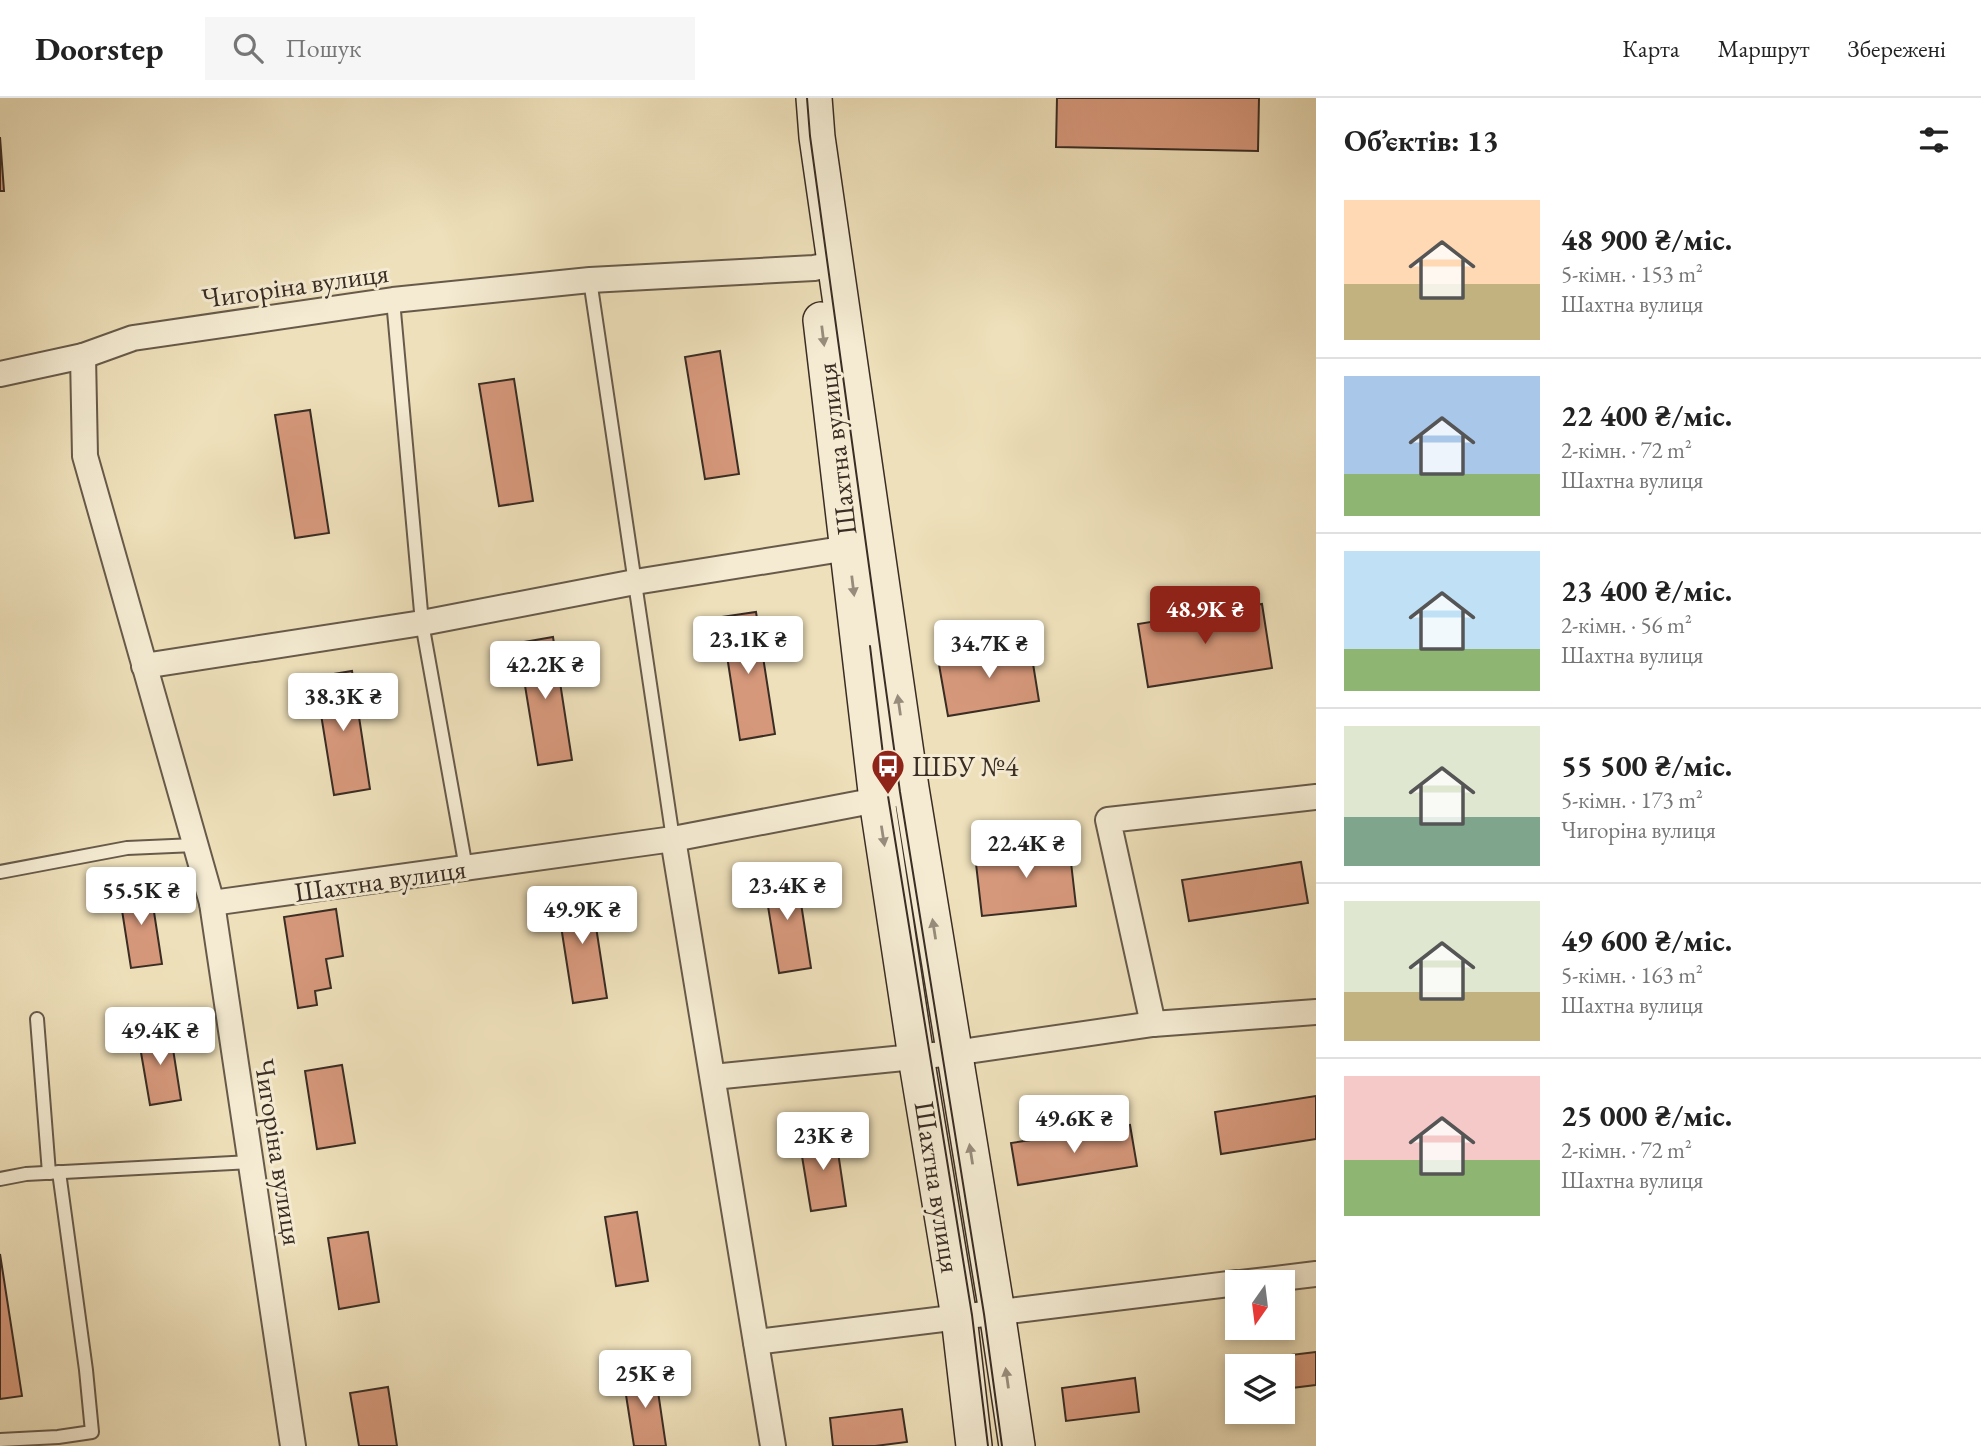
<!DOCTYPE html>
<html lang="uk">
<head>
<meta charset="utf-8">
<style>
	body { margin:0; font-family:"EB Garamond",serif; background:#f6f6f6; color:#222; height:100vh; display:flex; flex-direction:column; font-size:26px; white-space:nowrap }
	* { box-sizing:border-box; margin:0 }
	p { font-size:23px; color:#767676 }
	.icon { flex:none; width:38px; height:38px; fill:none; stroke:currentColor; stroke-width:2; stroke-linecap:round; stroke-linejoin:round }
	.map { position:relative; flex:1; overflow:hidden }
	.side { display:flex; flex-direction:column; background:#fff; width:665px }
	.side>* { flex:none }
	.needle { width:46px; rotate:194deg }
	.buttons { position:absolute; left:1225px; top:1172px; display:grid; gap:14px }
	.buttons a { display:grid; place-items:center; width:70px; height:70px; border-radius:0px; background:#fff; box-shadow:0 4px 10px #0003; font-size:35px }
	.price { position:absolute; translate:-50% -60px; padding:0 16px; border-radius:7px; background:#fff; color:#222; font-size:23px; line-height:46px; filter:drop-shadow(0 2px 4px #0008) }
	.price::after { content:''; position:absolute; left:50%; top:42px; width:21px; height:16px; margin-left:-10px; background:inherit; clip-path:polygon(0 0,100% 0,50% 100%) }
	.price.current { background:#8f2418; color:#fff }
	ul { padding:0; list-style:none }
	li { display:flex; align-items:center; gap:21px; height:175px; padding:0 28px }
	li+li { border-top:2px solid #e0e0e0 }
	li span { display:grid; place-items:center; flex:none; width:196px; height:140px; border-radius:0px; color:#555 }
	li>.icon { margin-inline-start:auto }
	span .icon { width:84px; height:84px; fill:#fffc; stroke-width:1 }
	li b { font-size:30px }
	h2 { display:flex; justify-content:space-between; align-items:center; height:84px; padding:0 28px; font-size:30px }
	header { display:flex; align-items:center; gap:42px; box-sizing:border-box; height:98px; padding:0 35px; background:#fff; border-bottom:2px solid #e0e0e0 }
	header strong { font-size:33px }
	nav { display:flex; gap:38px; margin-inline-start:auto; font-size:24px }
	.search { width:490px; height:63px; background:#f6f6f6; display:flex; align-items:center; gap:18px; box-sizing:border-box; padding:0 24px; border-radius:0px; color:#767676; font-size:26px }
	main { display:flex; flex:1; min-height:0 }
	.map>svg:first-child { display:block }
</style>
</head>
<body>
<header>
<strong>Doorstep</strong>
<div class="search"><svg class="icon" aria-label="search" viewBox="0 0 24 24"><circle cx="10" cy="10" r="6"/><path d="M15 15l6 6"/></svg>Пошук</div>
<nav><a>Карта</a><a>Маршрут</a><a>Збережені</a></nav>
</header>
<main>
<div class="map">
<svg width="1316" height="1348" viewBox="0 0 1316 1348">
	<rect width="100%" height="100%" fill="#eee0ba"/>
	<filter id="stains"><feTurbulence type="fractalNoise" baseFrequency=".00286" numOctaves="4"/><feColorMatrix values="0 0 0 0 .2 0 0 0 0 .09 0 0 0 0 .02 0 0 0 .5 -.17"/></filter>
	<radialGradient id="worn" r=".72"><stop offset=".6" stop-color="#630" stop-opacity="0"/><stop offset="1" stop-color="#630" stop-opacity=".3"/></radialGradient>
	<g fill="#d6987b" stroke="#3a2d24" stroke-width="2">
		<path d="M1057 0H1259L1258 53 1056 49Z"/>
		<path d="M0 39 4 93H0Z"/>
		<path d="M720 253 739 376 705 381 685 259Z"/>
		<path d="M514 281 533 403 499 408 479 286Z"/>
		<path d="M310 312 329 435 295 440 275 317Z"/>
		<path d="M1262 506 1272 570 1148 589 1138 526Z"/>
		<path d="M756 514 775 636 740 642 721 519Z"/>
		<path d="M553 539 572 662 538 667 518 545Z"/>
		<path d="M1030 547 1039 603 948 618 938 561Z"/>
		<path d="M352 573 370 691 334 697 315 579Z"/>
		<path d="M1069 747 1076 808 982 818 975 757Z"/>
		<path d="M1301 764 1308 805 1189 823 1182 782Z"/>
		<path d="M796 773 811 870 779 875 763 778Z"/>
		<path d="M150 788 162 866 131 870 119 793Z"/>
		<path d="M590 790 607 900 573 905 556 796Z"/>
		<path d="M336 811 343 858 326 861 331 890 315 893 317 907 298 910 284 819Z"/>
		<path d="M170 932 181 1002 150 1007 138 937Z"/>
		<path d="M342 967 355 1045 317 1051 305 973Z"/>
		<path d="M1316 998V1041L1221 1056 1215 1014Z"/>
		<path d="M1130 1027 1137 1068 1018 1087 1011 1045Z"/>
		<path d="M835 1034 846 1108 811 1113 799 1040Z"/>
		<path d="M637 1114 648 1183 616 1188 605 1119Z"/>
		<path d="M368 1134 379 1204 339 1211 328 1140Z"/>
		<path d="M0 1156 22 1298 0 1301Z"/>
		<path d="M1316 1254V1287L1283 1291V1269H1267L1266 1260Z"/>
		<path d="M655 1273 666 1348H634L623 1278Z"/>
		<path d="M1135 1280 1139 1314 1066 1323 1062 1290Z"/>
		<path d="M388 1289 397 1348H359L350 1295Z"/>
		<path d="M902 1311 907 1344 875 1348H833L830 1320Z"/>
	</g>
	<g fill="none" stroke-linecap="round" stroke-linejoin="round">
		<defs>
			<g id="lane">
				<path d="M590 182 673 741"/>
				<path d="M393 202 422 525 466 770"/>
				<path d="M0 774 127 750 195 747"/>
				<path d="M37 921 49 1075"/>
				<path d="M0 1081 26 1076 251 1064"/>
				<path d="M0 1342 58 1339 92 1334 86 1272 59 1074"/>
			</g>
			<g id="street">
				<path d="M83 258 85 358 212 805 293 1348"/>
				<path d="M0 276 83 258 133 240 393 202 590 182 814 170 837 165"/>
				<path d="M144 568 422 525 635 484 848 450"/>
				<path d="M673 741 773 1348"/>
				<path d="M212 805 673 741 877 702 911 690"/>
				<path d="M1153 926 1108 722 1316 699"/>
				<path d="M713 979 954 955 1153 926 1316 914"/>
				<path d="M1241 1185 1316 1176"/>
				<path d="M756 1244 1237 1185"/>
			</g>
			<g id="secondary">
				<path d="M814 0 817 39 911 690 997 1214 1017 1348"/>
				<path d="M821 222 877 702 916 959 959 1219 974 1348"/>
			</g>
		</defs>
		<use href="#lane" stroke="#675a4a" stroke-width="16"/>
		<use href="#street" stroke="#675a4a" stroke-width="28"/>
		<use href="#secondary" stroke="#3a2d24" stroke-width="38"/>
		<use href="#lane" stroke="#f4ebd2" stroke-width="12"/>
		<use href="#street" stroke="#f4ebd2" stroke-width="24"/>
		<use href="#secondary" stroke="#f4ebd2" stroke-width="35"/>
		<g stroke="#3a2d24" stroke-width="2">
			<path d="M807 0 810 38 900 694 984 1216 1002 1348"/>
			<path d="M870 548 888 698 972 1217 988 1348"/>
		</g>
	</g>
	<defs><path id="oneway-solid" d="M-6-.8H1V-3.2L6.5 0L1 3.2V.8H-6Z" transform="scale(1.75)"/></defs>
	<g fill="#978c7b">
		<use href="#oneway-solid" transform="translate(823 238) rotate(83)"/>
		<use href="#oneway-solid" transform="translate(853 488) rotate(83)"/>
		<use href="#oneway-solid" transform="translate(899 607) rotate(-98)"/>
		<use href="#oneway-solid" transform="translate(883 738) rotate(81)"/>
		<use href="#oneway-solid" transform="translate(934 831) rotate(-99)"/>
		<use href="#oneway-solid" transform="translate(971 1056) rotate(-99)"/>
		<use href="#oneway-solid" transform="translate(1007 1280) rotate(-98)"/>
	</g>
	<defs>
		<symbol id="bus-pin" viewBox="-11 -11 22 30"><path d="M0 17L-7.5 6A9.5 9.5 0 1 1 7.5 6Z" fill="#8f2418" stroke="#f4ebd2"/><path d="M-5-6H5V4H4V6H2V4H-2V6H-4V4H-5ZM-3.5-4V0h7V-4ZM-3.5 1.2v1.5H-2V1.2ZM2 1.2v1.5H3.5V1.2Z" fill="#fff"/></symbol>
	</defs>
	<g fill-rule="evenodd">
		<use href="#bus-pin" x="869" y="649" width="38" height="52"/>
	</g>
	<g text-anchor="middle" stroke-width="6" stroke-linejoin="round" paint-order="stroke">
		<g font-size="28" fill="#3a2d24" stroke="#f4ebd2">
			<text transform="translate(295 187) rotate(-8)" y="10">Чигоріна вулиця</text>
			<text transform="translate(836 351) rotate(-97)" y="10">Шахтна вулиця</text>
			<text transform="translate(380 782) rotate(-8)" y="10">Шахтна вулиця</text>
			<text transform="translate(279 1054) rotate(81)" y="10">Чигоріна вулиця</text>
			<text transform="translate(938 1089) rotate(81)" y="10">Шахтна вулиця</text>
		</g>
		<g font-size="28" fill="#3a2d24" stroke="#f4ebd2" text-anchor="start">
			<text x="912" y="678">ШБУ №4</text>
		</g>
	</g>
	<rect width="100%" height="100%" filter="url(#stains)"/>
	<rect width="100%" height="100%" fill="url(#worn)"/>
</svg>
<div class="buttons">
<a><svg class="needle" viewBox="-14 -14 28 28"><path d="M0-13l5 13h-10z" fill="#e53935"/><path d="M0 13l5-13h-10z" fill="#767676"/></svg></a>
<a><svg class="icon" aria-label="layers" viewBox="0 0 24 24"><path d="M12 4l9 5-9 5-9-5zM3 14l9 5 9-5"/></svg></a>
</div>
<b class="price current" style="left:1205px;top:548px">48.9K ₴</b>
<b class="price" style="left:748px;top:578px">23.1K ₴</b>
<b class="price" style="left:989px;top:582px">34.7K ₴</b>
<b class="price" style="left:545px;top:603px">42.2K ₴</b>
<b class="price" style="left:343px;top:635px">38.3K ₴</b>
<b class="price" style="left:1026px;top:782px">22.4K ₴</b>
<b class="price" style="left:787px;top:824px">23.4K ₴</b>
<b class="price" style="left:141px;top:829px">55.5K ₴</b>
<b class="price" style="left:582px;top:848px">49.9K ₴</b>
<b class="price" style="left:160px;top:969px">49.4K ₴</b>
<b class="price" style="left:1074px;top:1057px">49.6K ₴</b>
<b class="price" style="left:823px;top:1074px">23K ₴</b>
<b class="price" style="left:645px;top:1312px">25K ₴</b>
</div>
<section class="side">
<h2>Об’єктів: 13<svg class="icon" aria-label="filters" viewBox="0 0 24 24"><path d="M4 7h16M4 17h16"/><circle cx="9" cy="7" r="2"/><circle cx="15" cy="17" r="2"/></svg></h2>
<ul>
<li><span style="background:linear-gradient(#ffd9b3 60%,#c2b280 0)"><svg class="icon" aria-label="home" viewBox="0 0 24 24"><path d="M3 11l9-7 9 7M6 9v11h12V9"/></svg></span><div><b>48 900 ₴/міс.</b><p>5-кімн. · 153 m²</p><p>Шахтна вулиця</p></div></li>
<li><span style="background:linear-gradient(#a9c7e8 70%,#8fb573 0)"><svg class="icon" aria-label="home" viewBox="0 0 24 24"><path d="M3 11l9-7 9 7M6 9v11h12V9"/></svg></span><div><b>22 400 ₴/міс.</b><p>2-кімн. · 72 m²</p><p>Шахтна вулиця</p></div></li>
<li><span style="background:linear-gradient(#bfe0f5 70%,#8fb573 0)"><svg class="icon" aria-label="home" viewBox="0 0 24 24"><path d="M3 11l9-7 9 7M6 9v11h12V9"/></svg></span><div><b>23 400 ₴/міс.</b><p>2-кімн. · 56 m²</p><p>Шахтна вулиця</p></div></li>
<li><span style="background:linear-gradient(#dfe7d0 65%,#7fa58c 0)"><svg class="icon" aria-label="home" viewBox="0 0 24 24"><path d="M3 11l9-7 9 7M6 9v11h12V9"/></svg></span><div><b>55 500 ₴/міс.</b><p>5-кімн. · 173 m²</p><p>Чигоріна вулиця</p></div></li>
<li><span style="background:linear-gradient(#dfe7d0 65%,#c2b280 0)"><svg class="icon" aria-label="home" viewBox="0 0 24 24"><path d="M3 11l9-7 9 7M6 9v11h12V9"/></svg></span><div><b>49 600 ₴/міс.</b><p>5-кімн. · 163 m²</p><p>Шахтна вулиця</p></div></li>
<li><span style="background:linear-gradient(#f6c9c9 60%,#8fb573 0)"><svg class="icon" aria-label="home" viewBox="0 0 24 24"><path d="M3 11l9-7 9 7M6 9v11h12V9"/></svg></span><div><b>25 000 ₴/міс.</b><p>2-кімн. · 72 m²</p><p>Шахтна вулиця</p></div></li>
</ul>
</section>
</main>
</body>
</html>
